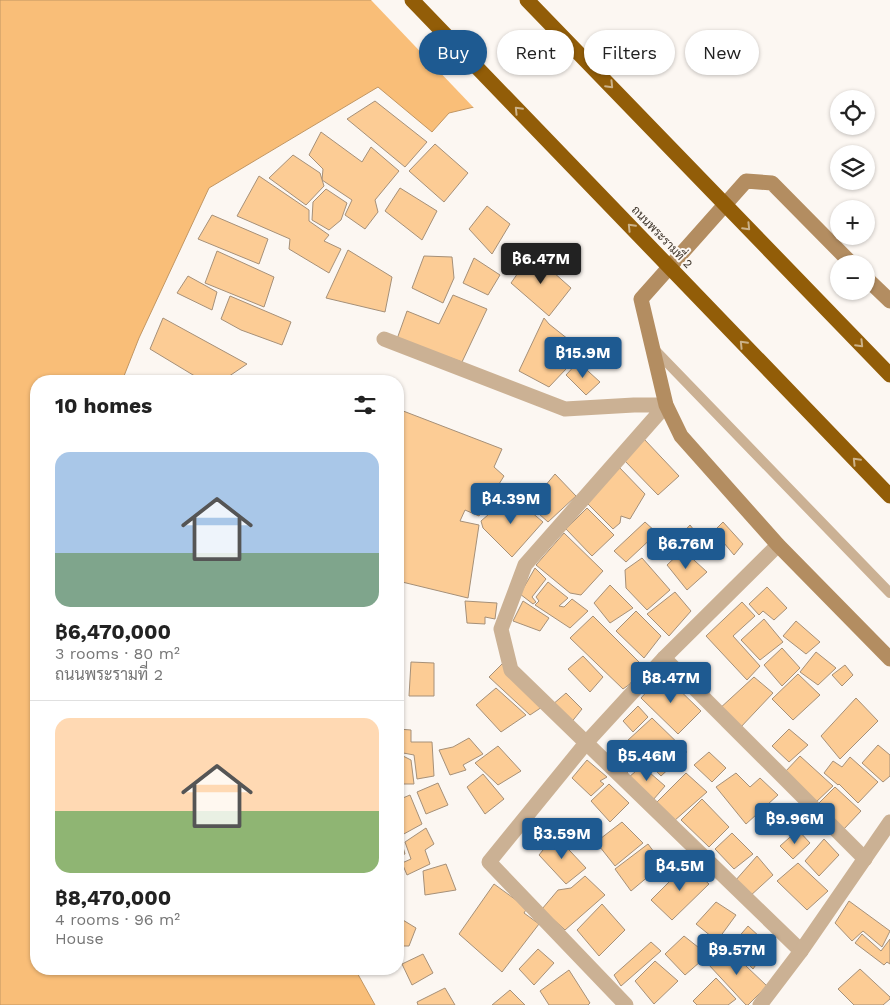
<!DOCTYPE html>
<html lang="en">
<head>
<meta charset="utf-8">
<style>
	body { margin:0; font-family:"Work Sans",Sarabun,sans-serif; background:#f2f2f2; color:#222; height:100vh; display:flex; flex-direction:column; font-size:19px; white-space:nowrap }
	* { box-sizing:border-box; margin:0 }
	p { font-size:16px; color:#767676 }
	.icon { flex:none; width:28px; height:28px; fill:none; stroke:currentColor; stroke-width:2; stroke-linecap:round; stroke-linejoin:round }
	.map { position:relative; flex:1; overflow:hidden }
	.side { position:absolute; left:30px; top:375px; width:374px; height:600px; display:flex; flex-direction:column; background:#fff; border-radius:20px; box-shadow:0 1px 4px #0004 }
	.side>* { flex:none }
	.top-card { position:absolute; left:419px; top:30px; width:396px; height:45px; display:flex; gap:10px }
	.controls { position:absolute; left:830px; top:90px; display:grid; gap:10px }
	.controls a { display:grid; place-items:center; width:45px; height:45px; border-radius:50%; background:#fff; box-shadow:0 1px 4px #0004; font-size:25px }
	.price { position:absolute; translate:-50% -42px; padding:0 11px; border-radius:5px; background:#1e5a91; color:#fff; font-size:16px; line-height:32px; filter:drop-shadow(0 1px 2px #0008) }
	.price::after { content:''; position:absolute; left:50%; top:30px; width:15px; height:11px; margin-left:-8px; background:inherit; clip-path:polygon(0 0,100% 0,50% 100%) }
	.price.on { background:#222; color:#fff }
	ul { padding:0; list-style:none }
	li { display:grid; align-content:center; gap:10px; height:265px; padding:0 25px }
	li+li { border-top:1px solid #e0e0e0 }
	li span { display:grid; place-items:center; height:155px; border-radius:15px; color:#555 }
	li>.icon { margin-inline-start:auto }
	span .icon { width:90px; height:90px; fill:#fffc; stroke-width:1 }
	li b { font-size:21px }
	h2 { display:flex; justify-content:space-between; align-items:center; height:60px; padding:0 25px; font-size:21px }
	.tag { padding:0 18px; border-radius:22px; background:#fff; box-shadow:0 1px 4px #0004; font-size:18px; line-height:45px }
	.tag.on { background:#1e5a91; color:#fff }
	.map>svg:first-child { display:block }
</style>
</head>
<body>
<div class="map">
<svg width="890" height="1005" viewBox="0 0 890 1005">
	<rect width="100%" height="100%" fill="#fcf7f2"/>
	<path fill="#f9be78" stroke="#c29662" d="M0 0H546L474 107 449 113 432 132 378 87 209 188 139 338 122 381H36V969H355L375 1005H0Z"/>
	<path fill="#fcf7f2" d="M371 0H548L475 109Z"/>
	<g fill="#fccc95" stroke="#a69078">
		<path d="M375 101 427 142 405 167 347 119Z"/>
		<path d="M321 132 362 162 371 147 399 171 375 200 378 212 365 229 345 215 352 200 322 180 323 169 309 155Z"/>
		<path d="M435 144 468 173 444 202 409 171Z"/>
		<path d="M293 155 320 173 324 186 306 205 269 178Z"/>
		<path d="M259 176 309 210V221L329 235 324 241 341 249 329 273 289 249 290 239 237 216Z"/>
		<path d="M400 188 437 211 422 240 385 211Z"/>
		<path d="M326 189 347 203 341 220 329 230 312 220 313 202Z"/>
		<path d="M487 206 510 224 492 254 469 229Z"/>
		<path d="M212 215 268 239 259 264 198 239Z"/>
		<path d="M348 250 392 277 385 312 326 298Z"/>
		<path d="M217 251 274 277 264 307 205 283Z"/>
		<path d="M534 255 571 288 549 316 511 283 527 260Z"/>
		<path d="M424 256 452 257 454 278 443 303 412 288Z"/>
		<path d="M474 258 500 275 488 295 463 283Z"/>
		<path d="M188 276 217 292 212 310 177 293Z"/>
		<path d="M453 295 487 309 462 362 397 339 407 311 439 324Z"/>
		<path d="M230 296 291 322 282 345 241 330 221 319Z"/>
		<path d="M163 318 247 364 222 381H203L150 349Z"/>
		<path d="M544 318 549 324 583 351 549 387 519 371Z"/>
		<path d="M578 362 600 382 586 395 566 375Z"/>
		<path d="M398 409 502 449 494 467 504 476 479 516 465 510 460 521 479 525 468 598 398 581Z"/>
		<path d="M644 439 679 476 658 495 623 459Z"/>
		<path d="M618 466 645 494 630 519 621 516 620 523 613 529 585 501Z"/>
		<path d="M555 474 576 496 548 522 529 505Z"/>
		<path d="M511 495 543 522 512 557 483 528 481 521Z"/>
		<path d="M587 508 614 535 592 556 566 529Z"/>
		<path d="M645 522 657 533 626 562 614 551Z"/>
		<path d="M723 522 743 544 734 555 714 531Z"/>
		<path d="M690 525 705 544 696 556 677 539Z"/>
		<path d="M564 533 603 571 581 595 570 593 536 565Z"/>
		<path d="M683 550 707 572 687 590 667 565Z"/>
		<path d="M642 558 670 590 647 610 626 588 625 570Z"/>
		<path d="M535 568 546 579 532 597 536 602 533 604 520 594Z"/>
		<path d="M548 582 568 598 559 606 564 607 572 599 588 611 570 628 535 605 539 601 536 597Z"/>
		<path d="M610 585 633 608 610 623 594 603Z"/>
		<path d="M767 587 787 608 774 620 763 611 759 615 749 604Z"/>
		<path d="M675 592 691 611 669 636 647 614Z"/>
		<path d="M465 601 497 603 495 619 485 617V624L467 623Z"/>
		<path d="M523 601 549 618 540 631 513 621Z"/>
		<path d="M742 602 755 616 733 636 760 666 747 680 706 636Z"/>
		<path d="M636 611 661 636 644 658 616 631Z"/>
		<path d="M593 616 642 665 630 684 623 689 570 638Z"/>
		<path d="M764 619 783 642 760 660 741 640Z"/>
		<path d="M796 621 820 642 806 654 783 636Z"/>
		<path d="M782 648 800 668 782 686 764 665Z"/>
		<path d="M816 652 836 668 818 685 800 672Z"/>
		<path d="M583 656 603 677 590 692 568 669Z"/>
		<path d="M411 662 434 663V696H409Z"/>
		<path d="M503 663 542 707 530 715 489 677Z"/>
		<path d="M845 665 853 675 842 686 832 675Z"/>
		<path d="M663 674 701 711 678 734 641 698Z"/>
		<path d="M798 674 820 695 793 720 772 699Z"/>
		<path d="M754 677 773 693 739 729 718 710Z"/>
		<path d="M496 688 526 715 501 732 476 705Z"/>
		<path d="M566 693 582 709 570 724 552 705Z"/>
		<path d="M856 698 878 721 840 759 821 736Z"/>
		<path d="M638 706 648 717 633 732 623 721Z"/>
		<path d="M652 718 687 752 661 776 627 741Z"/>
		<path d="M398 729 411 730V742H432L434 776 417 779 414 755 398 752Z"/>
		<path d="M789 729 808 745 789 762 772 746Z"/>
		<path d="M469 738 483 754 463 765 466 770 450 775 439 750 453 747Z"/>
		<path d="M620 741 639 761 626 774 606 756Z"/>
		<path d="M878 745 890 755V776L883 782 862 763Z"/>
		<path d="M498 746 521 771 498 785 475 763Z"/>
		<path d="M709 752 726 768 712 782 694 765Z"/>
		<path d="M403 756 411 760 414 784H398V758Z"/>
		<path d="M800 756 833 786 815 803 785 772Z"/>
		<path d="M850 757 878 782 858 803 839 784 838 785 824 773 833 761 842 767Z"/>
		<path d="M587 760 607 777 600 781 604 784 591 796 572 778Z"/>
		<path d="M642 766 665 786 653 800 629 777Z"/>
		<path d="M686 773 707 792 674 821 655 804Z"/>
		<path d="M736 773 750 787 760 778 778 795 746 824 716 787Z"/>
		<path d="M483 774 504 799 485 814 467 787Z"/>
		<path d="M438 783 448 805 426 814 417 792Z"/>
		<path d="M609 784 629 803 610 822 591 801Z"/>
		<path d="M835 787 861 811 843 830 818 804Z"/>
		<path d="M410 795 422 824 402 835 398 823V800Z"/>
		<path d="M702 799 729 827 709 847 681 820Z"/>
		<path d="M622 822 643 843 615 866 596 842Z"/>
		<path d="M426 828 434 844 425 850 430 864 407 875 402 863 411 859 405 842Z"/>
		<path d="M798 830 810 843 793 859 780 846Z"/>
		<path d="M732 833 753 854 734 869 715 849Z"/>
		<path d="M555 835 586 868 566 884 539 855Z"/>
		<path d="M400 837 405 854 398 856V838Z"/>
		<path d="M824 839 839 855 819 876 805 861Z"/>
		<path d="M648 844 663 864 631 891 615 869Z"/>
		<path d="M757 856 773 875 749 897 735 881Z"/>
		<path d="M798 863 828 891 807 910 777 881Z"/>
		<path d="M446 864 456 890 425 895 423 871Z"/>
		<path d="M687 864 709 884 672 920 651 900Z"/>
		<path d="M585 876 605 895 565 930 542 909 558 890 571 888Z"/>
		<path d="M494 884 527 908 524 913 539 924 502 972 459 934Z"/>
		<path d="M849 901 890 931 882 947 863 931 852 941 835 923Z"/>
		<path d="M716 902 736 915 717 941 696 924Z"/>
		<path d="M602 904 625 930 599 956 577 930Z"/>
		<path d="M398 917 416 928 409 946H398Z"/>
		<path d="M748 926 774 950 764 965 758 962 753 969 731 946Z"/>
		<path d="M862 934 881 951 890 939V964L887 962 884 965 855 943Z"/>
		<path d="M684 936 708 955 685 975 665 954Z"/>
		<path d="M651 942 661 951 621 986 614 975Z"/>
		<path d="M726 947 767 986 748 1005H746L708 964Z"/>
		<path d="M538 949 554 963 534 985 519 969Z"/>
		<path d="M423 954 433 973 412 985 402 964Z"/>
		<path d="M655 961 678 981 654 1004 635 981Z"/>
		<path d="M860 969 890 997V999L883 1005H854L838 989Z"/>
		<path d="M569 970 590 1003 588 1005H549L540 991Z"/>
		<path d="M716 978 736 999 728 1005H697L693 1001Z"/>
		<path d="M445 988 455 1005H418L417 1002Z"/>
		<path d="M510 990 525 1005H492Z"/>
	</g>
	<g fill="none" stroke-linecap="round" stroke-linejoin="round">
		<path stroke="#cbb194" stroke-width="10" d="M654 349 890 593"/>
		<g stroke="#cbb194" stroke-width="15">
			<path d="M384 339 565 409 634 405H666L525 565 501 629 511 670 801 951"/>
			<path d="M664 658 865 859"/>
			<path d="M626 1005 489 862 586 743 664 658 778 545"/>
			<path d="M760 1005 801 951 890 822"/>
		</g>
		<g stroke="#b38d61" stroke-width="15">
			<path d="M852 264 772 183 746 181 641 299 666 405 681 436 778 545 890 659"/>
			<path d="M866 278 890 301"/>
		</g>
		<g stroke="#925d08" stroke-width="15">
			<path d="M412 0 890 496"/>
			<path d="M527 0 890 375"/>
		</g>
	</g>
	<defs><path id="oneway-chevron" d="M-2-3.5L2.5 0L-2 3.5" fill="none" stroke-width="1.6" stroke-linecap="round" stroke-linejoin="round" transform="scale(1.25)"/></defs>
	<g stroke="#ccb289">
		<use href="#oneway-chevron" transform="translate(610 85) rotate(46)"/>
		<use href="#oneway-chevron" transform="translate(518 110) rotate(-134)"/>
		<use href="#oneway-chevron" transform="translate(631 227) rotate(-134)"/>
		<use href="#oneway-chevron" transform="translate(747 227) rotate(46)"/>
		<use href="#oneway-chevron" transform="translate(743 344) rotate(-134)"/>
		<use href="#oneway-chevron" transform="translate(860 344) rotate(46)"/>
		<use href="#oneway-chevron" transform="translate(856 461) rotate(-134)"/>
	</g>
	<g text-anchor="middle" stroke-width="4" stroke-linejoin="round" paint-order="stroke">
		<g font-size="12" fill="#41382e" stroke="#fcf7f2">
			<text transform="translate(662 237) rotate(46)" y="4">ถนนพระรามที่ 2</text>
		</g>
	</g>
</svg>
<div class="controls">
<a><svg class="icon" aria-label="locate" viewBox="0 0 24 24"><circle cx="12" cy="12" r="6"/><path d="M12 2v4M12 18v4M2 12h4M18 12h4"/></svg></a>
<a><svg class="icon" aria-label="layers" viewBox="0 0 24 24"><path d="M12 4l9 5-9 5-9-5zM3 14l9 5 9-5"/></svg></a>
<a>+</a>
<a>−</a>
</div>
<b class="price on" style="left:541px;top:285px">฿6.47M</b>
<b class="price" style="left:583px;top:379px">฿15.9M</b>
<b class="price" style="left:511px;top:525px">฿4.39M</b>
<b class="price" style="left:686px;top:570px">฿6.76M</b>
<b class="price" style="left:671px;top:704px">฿8.47M</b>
<b class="price" style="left:647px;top:782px">฿5.46M</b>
<b class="price" style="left:795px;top:845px">฿9.96M</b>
<b class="price" style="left:562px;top:860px">฿3.59M</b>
<b class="price" style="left:680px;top:892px">฿4.5M</b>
<b class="price" style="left:737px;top:976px">฿9.57M</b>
<div class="top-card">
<a class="tag on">Buy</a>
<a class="tag">Rent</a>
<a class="tag">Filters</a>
<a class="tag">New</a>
</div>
<section class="side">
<h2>10 homes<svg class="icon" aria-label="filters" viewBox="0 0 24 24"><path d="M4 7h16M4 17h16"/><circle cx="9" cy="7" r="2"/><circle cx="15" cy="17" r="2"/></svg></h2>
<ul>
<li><span style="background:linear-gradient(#a9c7e8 65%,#7fa58c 0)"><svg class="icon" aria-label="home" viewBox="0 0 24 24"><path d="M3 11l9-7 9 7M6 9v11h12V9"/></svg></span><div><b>฿6,470,000</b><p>3 rooms · 80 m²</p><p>ถนนพระรามที่ 2</p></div></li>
<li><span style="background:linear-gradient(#ffd9b3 60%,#8fb573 0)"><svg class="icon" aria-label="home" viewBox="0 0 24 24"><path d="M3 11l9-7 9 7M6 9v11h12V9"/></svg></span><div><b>฿8,470,000</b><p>4 rooms · 96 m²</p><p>House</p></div></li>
</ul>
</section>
</div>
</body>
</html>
